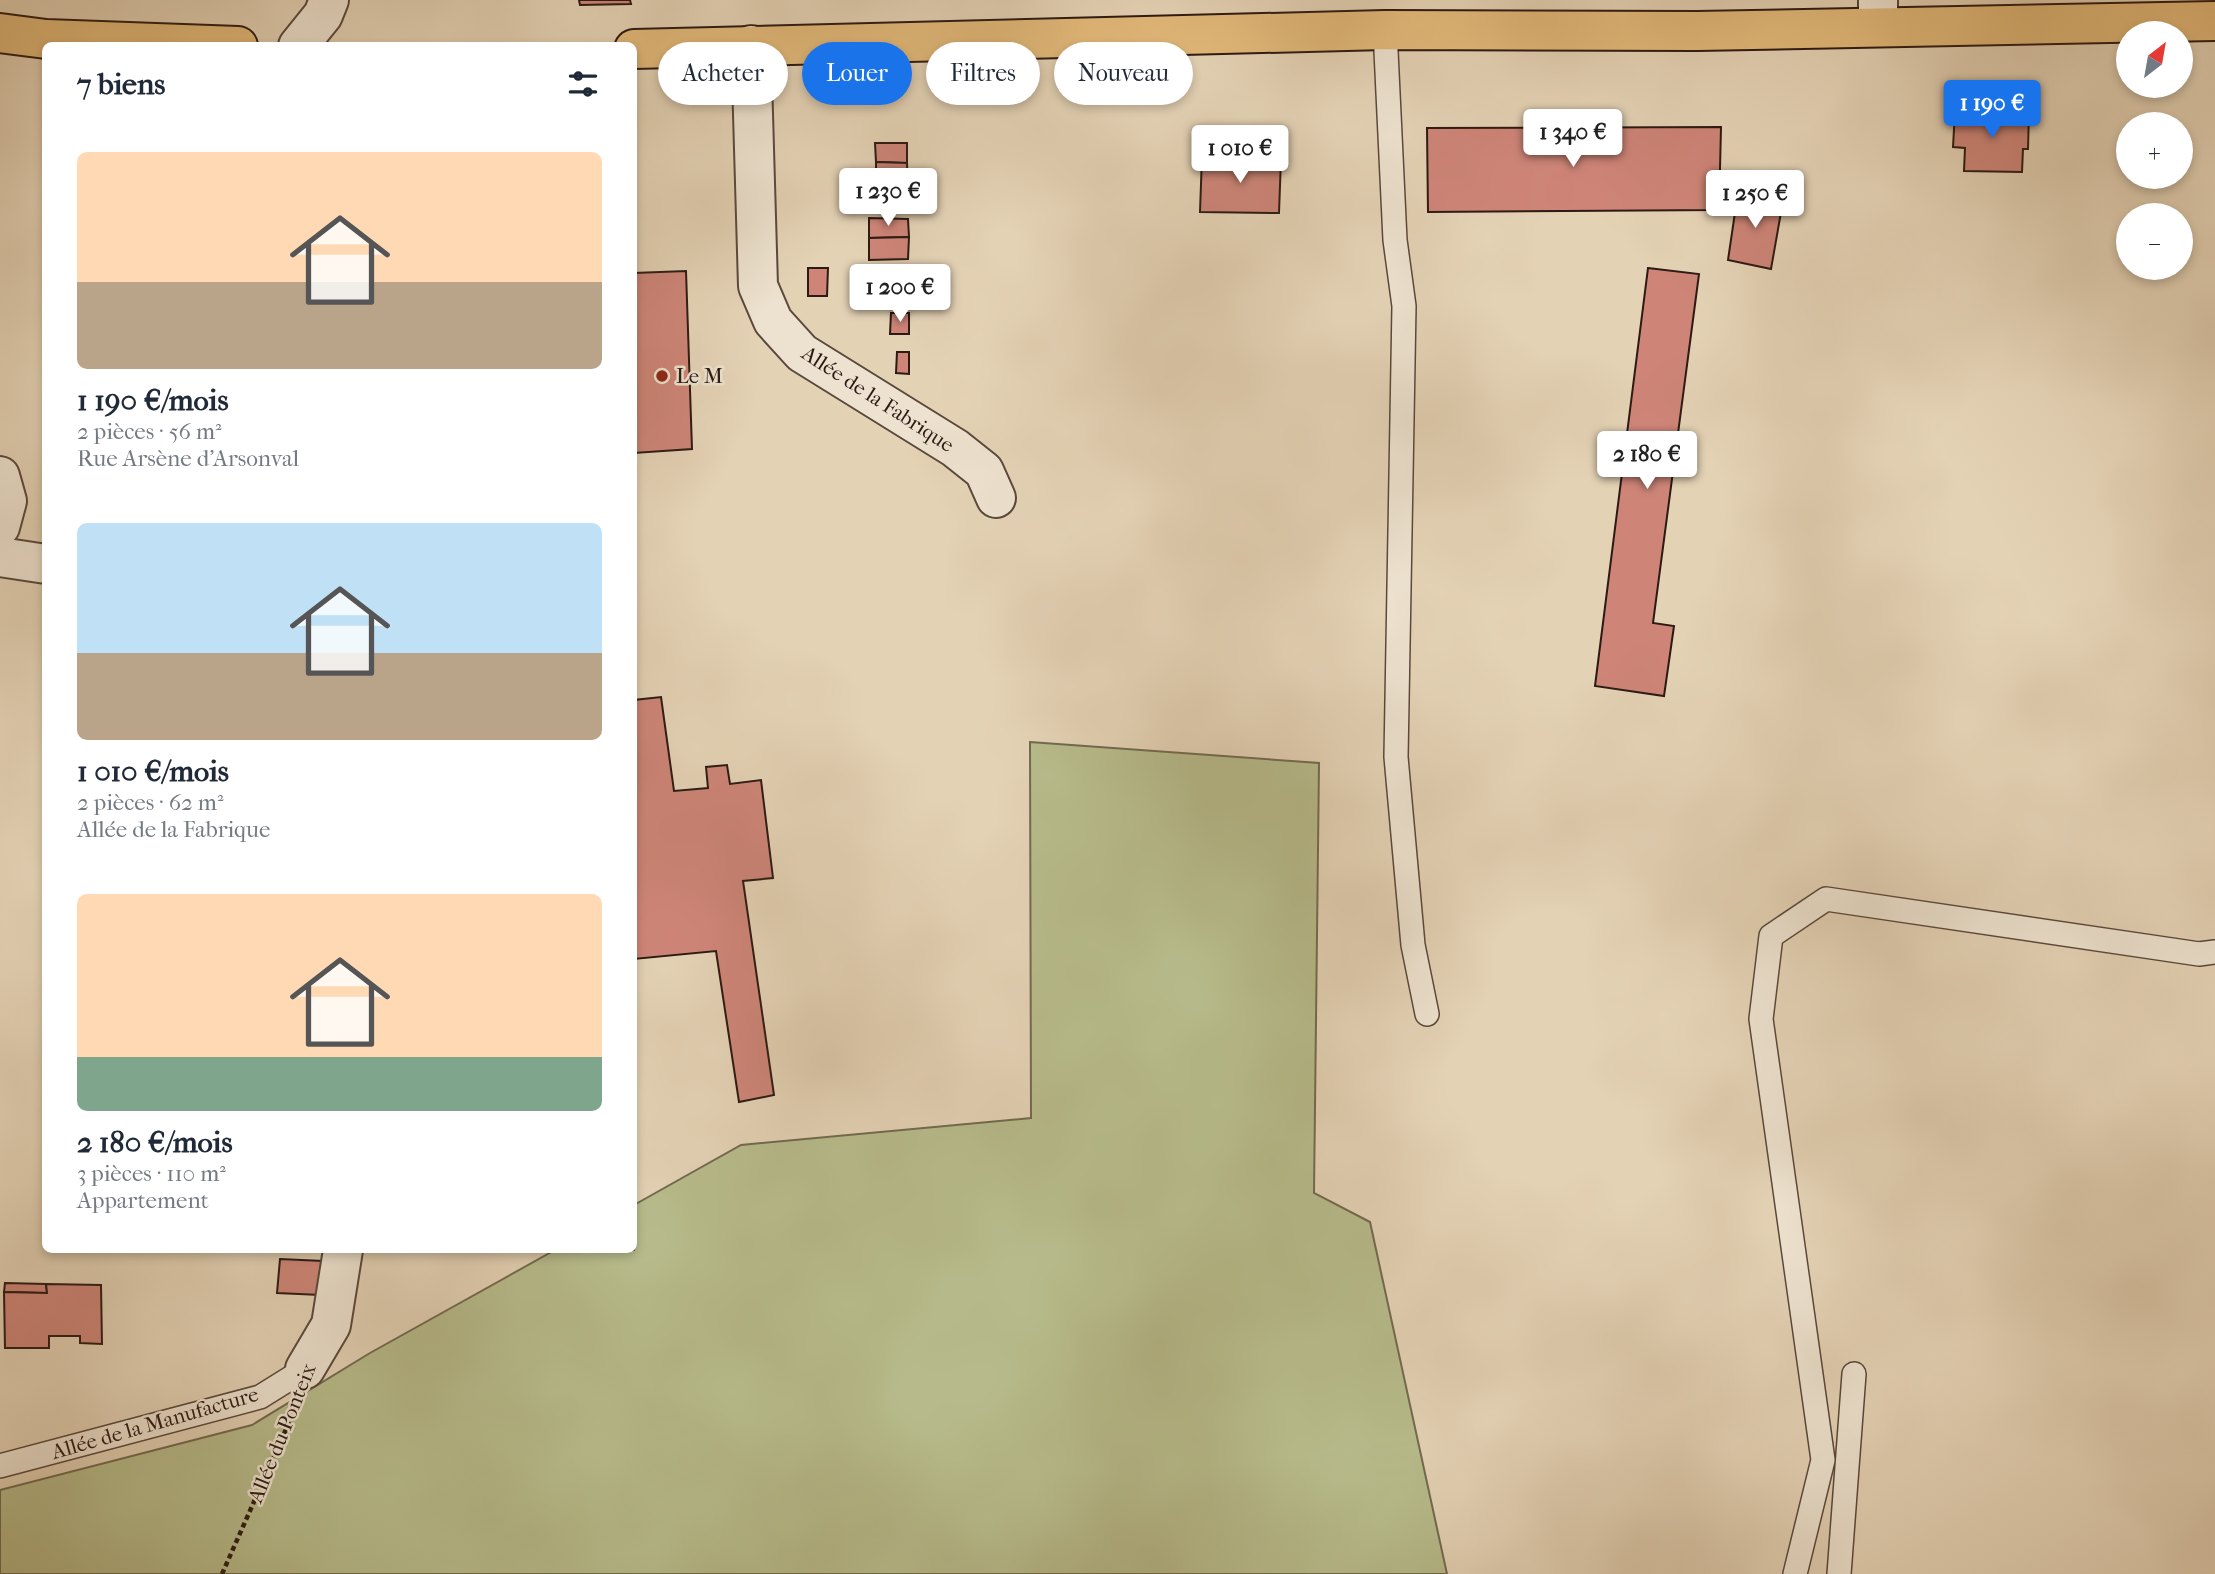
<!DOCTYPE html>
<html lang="fr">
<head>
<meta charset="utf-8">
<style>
	body { margin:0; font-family:"IM FELL French Canon",serif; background:#f2f2f3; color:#1f2937; height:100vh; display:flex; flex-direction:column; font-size:26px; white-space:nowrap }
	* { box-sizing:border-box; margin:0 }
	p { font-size:23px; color:#747a83 }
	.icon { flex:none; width:38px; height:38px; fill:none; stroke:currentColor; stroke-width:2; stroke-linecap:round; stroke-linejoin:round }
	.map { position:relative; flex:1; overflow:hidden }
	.details { position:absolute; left:42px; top:42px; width:595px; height:1211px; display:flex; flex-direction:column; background:#fff; border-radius:10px; box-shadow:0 4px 10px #0003 }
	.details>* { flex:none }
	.hud { position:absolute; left:658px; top:42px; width:665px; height:63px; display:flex; gap:14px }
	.needle { width:46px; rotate:31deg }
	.fabs { position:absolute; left:2116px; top:21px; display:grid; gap:14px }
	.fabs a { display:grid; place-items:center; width:77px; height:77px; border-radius:50%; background:#fff; box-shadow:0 4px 10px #0003; font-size:35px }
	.price { position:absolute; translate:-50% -60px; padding:0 16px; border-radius:7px; background:#fff; color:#222; font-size:23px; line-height:46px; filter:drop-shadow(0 2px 4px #0008) }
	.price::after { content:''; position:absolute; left:50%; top:42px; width:21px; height:16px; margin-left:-10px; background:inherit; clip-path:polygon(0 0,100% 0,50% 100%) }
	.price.on { background:#1a73e8; color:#fff }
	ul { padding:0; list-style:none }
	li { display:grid; align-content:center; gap:14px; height:371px; padding:0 35px }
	li span { display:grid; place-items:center; height:217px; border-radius:10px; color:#555 }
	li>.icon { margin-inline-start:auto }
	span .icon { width:126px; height:126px; fill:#fffc; stroke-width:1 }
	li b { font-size:30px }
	h2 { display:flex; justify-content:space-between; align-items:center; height:84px; padding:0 35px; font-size:30px }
	.chip { padding:0 24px; border-radius:32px; background:#fff; box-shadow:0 4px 10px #0003; font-size:24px; line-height:63px }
	.chip.on { background:#1a73e8; color:#fff }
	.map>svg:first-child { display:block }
</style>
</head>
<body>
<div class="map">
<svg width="2215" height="1574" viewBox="0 0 2215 1574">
	<rect width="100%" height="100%" fill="#e4d2b5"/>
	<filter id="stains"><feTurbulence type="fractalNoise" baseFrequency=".00286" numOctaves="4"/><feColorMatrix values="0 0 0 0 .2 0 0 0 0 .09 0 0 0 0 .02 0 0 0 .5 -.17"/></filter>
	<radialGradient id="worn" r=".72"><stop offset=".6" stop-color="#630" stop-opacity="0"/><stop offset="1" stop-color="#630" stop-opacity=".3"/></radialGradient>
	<path fill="#b7bb8b" stroke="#726a50" stroke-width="2" d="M1030 742 1319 763 1314 1193 1370 1222 1447 1574H0V1490L252 1425 370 1353 555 1250H634V1205L741 1145 1031 1118Z"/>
	<g fill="#ce8578" stroke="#2c1a14" stroke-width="2">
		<path d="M579 0H630L631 4 580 5Z"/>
		<path d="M1955 111 2029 113 2028 149H2023L2022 172 1964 171 1965 148 1953 147Z"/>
		<path d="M1721 127 1719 210 1428 212 1427 128Z"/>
		<path d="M875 143H907V163L876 162Z"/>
		<path d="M1202 156 1281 158 1279 213 1200 212Z"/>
		<path d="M876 162 907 163 908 196H876Z"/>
		<path d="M1738 192 1783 201 1771 269 1728 260Z"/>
		<path d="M869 218 908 219 909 237 869 238Z"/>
		<path d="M909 237 908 259 869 260V238Z"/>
		<path d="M808 268H828L827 296H808Z"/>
		<path d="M1648 268 1699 274 1653 623 1674 626 1664 696 1595 686Z"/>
		<path d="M686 271 692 449 634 453V273Z"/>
		<path d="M874 277H908L909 291 874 292Z"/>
		<path d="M891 313H909V334H890Z"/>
		<path d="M897 352H909V374L896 373Z"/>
		<path d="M661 697 674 791 708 788 706 767 727 765 730 784 761 780 773 878 743 881 774 1095 739 1102 716 951 634 959V700Z"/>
		<path d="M280 1259 323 1261 320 1295 277 1293Z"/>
		<path d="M5 1283 46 1284 47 1293 4 1292Z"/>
		<path d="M46 1284 101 1285 102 1344 80 1343V1336H49V1348H5L4 1292 47 1293Z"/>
	</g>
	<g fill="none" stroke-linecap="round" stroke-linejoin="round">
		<defs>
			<g id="lane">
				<path d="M1385 30 1395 240 1404 306 1396 757 1413 945 1427 1014"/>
				<path d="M0 1466 260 1397 305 1369"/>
				<path d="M1795 1574 1823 1460 1761 1019 1771 936 1826 899 2199 954 2215 952"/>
				<path d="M1839 1574 1854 1374"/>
			</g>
			<g id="street">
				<path d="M1878 0V27"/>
				<path d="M751 45 758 286 773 321 802 353 955 448 984 471 996 498"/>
				<path d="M298 46 323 15 329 0"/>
				<path d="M0 476 7 501 0 527"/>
				<path d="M0 557 46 564"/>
				<path d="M305 1369 331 1325 343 1250"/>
			</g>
			<g id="primary">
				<path d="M0 33 46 39 238 46"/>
				<path d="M634 49 1385 30 1697 31 2215 21"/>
			</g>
		</defs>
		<use href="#lane" stroke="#5a483c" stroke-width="26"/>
		<use href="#street" stroke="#5a483c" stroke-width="42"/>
		<use href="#primary" stroke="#2c1a14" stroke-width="42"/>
		<path stroke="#2c1a14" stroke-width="4.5" stroke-dasharray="5 3.5" stroke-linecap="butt" d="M222 1574 291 1418"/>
		<use href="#lane" stroke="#ede2cf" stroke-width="23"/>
		<use href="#street" stroke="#ede2cf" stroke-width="38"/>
		<use href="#primary" stroke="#e2b97a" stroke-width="38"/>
	</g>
	<circle fill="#8f2418" stroke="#ede2cf" stroke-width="2.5" cx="662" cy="376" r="7"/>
	<g text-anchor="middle" stroke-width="5" stroke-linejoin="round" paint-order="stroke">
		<g font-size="21" fill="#2c1a14" stroke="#ede2cf" text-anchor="start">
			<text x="676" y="383">Le M</text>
		</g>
		<g font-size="21" fill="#2c1a14" stroke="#ede2cf">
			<text transform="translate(878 399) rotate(33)" y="7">Allée de la Fabrique</text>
			<text transform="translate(155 1423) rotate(-16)" y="7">Allée de la Manufacture</text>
			<text transform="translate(282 1433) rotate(-68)" y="7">Allée du Ponteix</text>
		</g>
	</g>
	<rect width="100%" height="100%" filter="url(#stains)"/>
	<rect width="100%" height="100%" fill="url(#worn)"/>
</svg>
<div class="fabs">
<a><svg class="needle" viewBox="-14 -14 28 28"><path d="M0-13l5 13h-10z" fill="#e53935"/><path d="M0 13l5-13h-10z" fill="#747a83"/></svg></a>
<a>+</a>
<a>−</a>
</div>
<b class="price on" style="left:1992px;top:140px">1 190 €</b>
<b class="price" style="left:1573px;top:169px">1 340 €</b>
<b class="price" style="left:1240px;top:185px">1 010 €</b>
<b class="price" style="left:888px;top:228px">1 230 €</b>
<b class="price" style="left:1755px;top:230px">1 250 €</b>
<b class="price" style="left:900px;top:324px">1 200 €</b>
<b class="price" style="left:1647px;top:491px">2 180 €</b>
<div class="hud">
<a class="chip">Acheter</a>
<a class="chip on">Louer</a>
<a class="chip">Filtres</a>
<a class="chip">Nouveau</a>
</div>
<section class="details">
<h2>7 biens<svg class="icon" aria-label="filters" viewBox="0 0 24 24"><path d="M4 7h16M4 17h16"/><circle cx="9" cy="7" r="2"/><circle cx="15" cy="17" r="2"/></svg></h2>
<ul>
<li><span style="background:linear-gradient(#ffd9b3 60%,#b9a48a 0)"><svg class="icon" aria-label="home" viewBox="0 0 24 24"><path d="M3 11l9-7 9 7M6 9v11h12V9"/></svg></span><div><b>1 190 €/mois</b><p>2 pièces · 56 m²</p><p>Rue Arsène d'Arsonval</p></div></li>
<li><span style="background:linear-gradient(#bfe0f5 60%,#b9a48a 0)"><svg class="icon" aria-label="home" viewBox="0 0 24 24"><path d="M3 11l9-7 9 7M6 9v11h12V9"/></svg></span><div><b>1 010 €/mois</b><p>2 pièces · 62 m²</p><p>Allée de la Fabrique</p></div></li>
<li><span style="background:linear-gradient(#ffd9b3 75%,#7fa58c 0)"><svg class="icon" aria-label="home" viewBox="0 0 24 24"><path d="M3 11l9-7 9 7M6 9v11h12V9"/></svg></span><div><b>2 180 €/mois</b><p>3 pièces · 110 m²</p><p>Appartement</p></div></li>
</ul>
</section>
</div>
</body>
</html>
